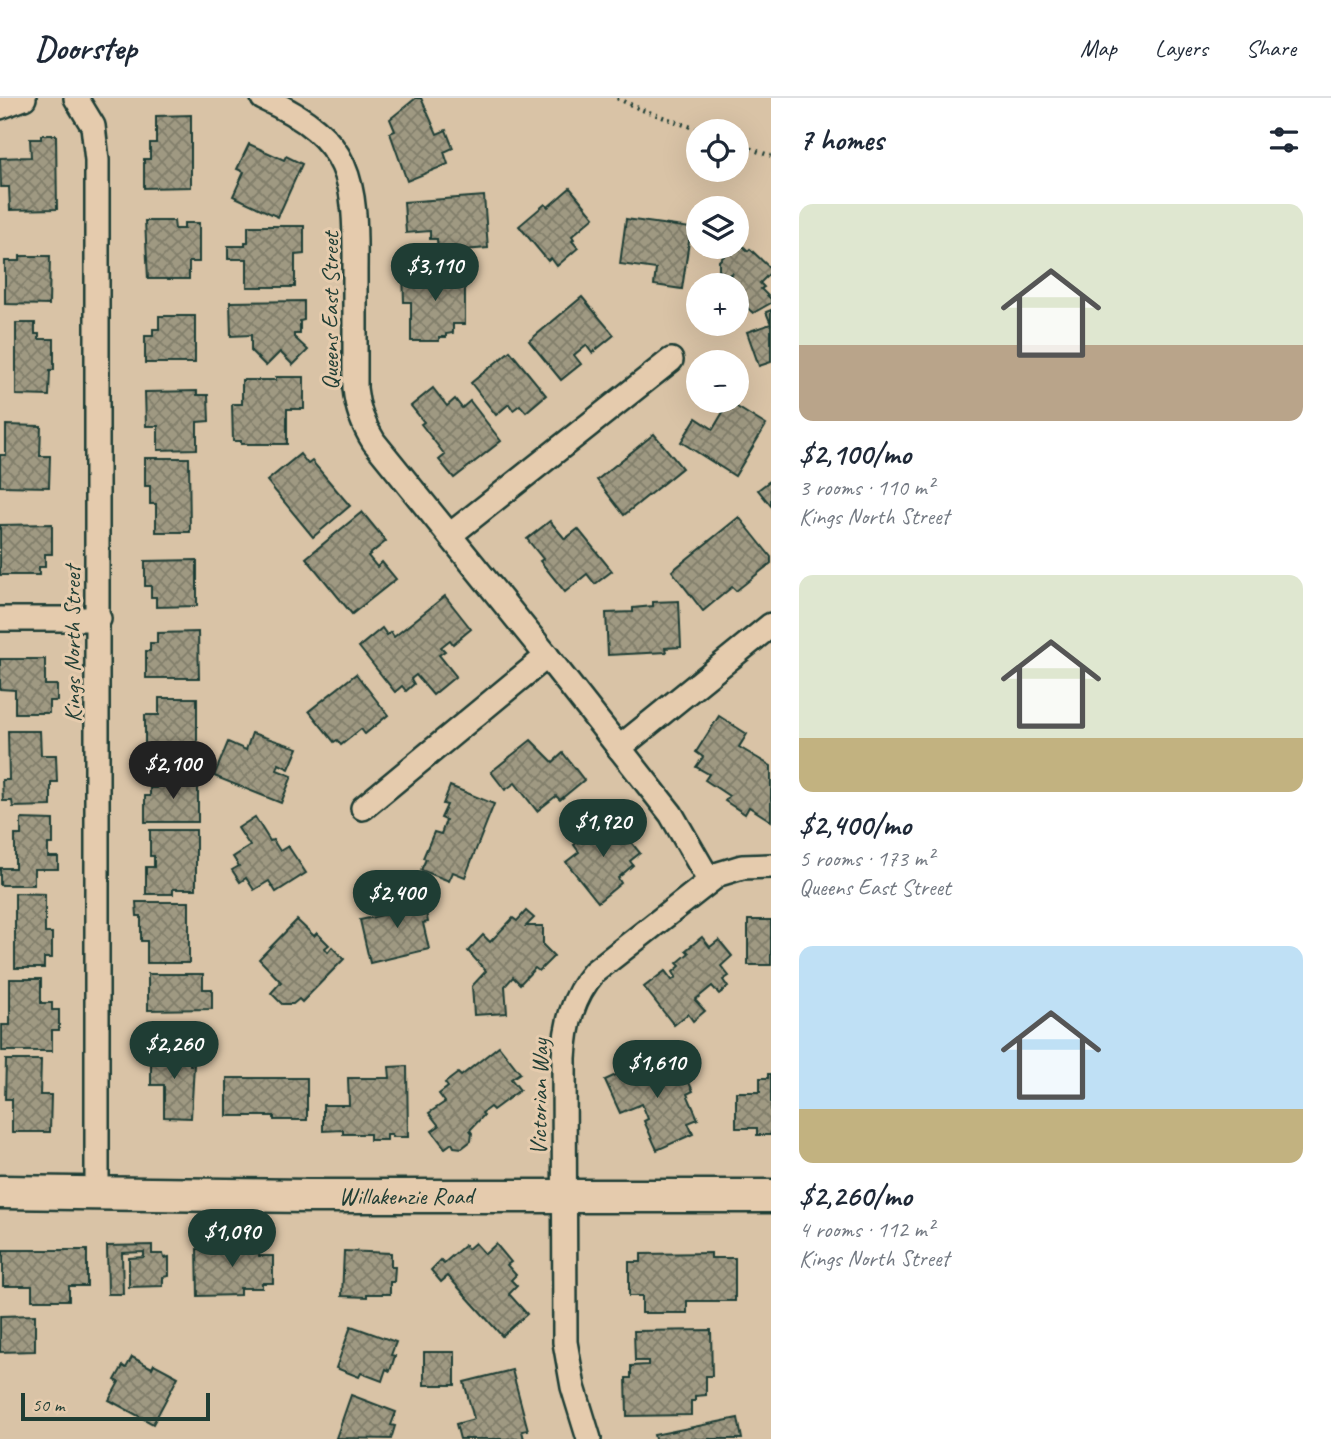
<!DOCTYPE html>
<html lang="en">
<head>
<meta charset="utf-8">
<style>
	body { margin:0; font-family:Caveat,sans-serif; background:#f6f6f7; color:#1f2937; height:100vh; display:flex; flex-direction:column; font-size:26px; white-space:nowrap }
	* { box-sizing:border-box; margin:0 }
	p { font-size:23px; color:#747a83 }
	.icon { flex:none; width:38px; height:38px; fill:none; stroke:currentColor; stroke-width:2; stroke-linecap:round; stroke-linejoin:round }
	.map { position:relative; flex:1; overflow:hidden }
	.details { display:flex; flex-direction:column; background:#fff; width:560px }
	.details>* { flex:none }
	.buttons { position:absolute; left:686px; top:21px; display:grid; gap:14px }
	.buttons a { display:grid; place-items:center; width:63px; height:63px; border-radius:50%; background:#fff; box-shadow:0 7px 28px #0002; font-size:35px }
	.scale { position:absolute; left:21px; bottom:18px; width:189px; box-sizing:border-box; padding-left:7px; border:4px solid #1f3d34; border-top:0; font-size:19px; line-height:24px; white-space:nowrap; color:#1f3d34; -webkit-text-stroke:5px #e5cbad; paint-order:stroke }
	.price { position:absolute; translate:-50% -60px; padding:0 16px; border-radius:24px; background:#1f3d34; color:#fff; font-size:23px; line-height:46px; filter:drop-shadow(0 2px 4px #0008) }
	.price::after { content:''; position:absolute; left:50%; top:42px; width:21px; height:16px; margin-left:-10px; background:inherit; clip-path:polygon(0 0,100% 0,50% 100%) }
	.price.on { background:#222; color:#fff }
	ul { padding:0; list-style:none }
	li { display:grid; align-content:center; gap:14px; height:371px; padding:0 28px }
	li span { display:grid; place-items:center; height:217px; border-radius:14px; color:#555 }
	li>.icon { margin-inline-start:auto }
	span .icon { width:126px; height:126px; fill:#fffc; stroke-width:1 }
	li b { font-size:30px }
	h2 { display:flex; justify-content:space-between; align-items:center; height:84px; padding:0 28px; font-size:30px }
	header { display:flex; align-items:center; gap:42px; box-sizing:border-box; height:98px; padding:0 35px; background:#fff; border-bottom:2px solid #e0e1e3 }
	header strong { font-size:33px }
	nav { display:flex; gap:38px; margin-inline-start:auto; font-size:24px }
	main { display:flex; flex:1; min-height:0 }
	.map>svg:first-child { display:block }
</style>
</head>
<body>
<header>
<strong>Doorstep</strong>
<nav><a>Map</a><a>Layers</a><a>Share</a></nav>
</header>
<main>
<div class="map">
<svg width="771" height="1341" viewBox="0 0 771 1341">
	<defs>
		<pattern id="building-cross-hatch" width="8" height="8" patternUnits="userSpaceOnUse" patternTransform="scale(1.75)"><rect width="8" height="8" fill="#9f9982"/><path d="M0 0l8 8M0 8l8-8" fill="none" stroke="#817e6b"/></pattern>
	</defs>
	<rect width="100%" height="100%" fill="#d9c3a6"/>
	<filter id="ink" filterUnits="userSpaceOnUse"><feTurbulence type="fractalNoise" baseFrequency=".0143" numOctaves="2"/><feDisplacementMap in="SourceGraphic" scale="14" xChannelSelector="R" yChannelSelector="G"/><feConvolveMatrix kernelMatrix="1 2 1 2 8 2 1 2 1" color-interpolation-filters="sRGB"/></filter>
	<g filter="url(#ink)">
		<g fill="url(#building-cross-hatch)" stroke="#1f3d34" stroke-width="2">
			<path d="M416 0H421L437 36 446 32 453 50 444 54 448 66 407 83 390 35 395 33 390 21Z"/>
			<path d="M191 17V89L144 90V61H150V45H156V18Z"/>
			<path d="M41 37H56L57 111 10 112 9 89H1L0 60 31 59 30 41H41Z"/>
			<path d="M249 46 284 62 286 58 302 66 278 119 233 98 244 74 237 71Z"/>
			<path d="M570 90 594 119 572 138 574 141 572 143 578 150 557 168 551 160 548 163 519 128 545 106 548 109Z"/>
			<path d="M484 98 488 150 438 154 437 141H430V133L406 135 404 104Z"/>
			<path d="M626 121 691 130 682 191 654 187 656 171 620 166Z"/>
			<path d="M145 123H174L175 131H184V125H199V164H189V181H148Z"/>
			<path d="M248 128H304V156L295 157V189H247V161H228V148H245V144H248Z"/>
			<path d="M739 144 748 153 750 151 771 171V174L760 185 764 189 761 191 771 201V205L753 215 743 206 737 212V187H721L733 175 727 178 719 172V163L728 154 722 149H737Z"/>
			<path d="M20 158H50L49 207 5 206V163H20Z"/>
			<path d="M465 173V226H453V235L446 236V239H439V243H411V204H404L403 174Z"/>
			<path d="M582 199 614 237 592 255 586 247 574 257 581 266 561 282 529 243Z"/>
			<path d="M304 203V222L300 223V236H294V239L308 252 293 267 280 254 266 268 251 253V237L231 238 230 204Z"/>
			<path d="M771 212V264L759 268 747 234 771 226 766 214Z"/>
			<path d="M159 218H195V265H145V238H153V231H159Z"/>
			<path d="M16 225H35V236H39V241H54V272H50L49 298 16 297Z"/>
			<path d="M510 253 546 297 526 314 520 307 513 312 509 306 496 317 471 285Z"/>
			<path d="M276 279H304V311H287V346H241V343H233L232 306H242V282H276Z"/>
			<path d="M433 290 447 308 455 301 462 310 470 303 501 343 454 380 439 362 445 357 421 326 424 324 411 308Z"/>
			<path d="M197 293V297H208L209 323 197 324V351L158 352V328H146L145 294Z"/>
			<path d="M729 304 766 327 735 378 681 344 696 320 713 331Z"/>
			<path d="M6 327 41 328 40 358H50L49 389 0 388V357H6Z"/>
			<path d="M654 336 682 370 624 417 597 382Z"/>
			<path d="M300 356 308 366 312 363 350 408 313 439 267 383Z"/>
			<path d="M145 360H189L190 434H156V406H150V388H145Z"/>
			<path d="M771 382V408L758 392Z"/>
			<path d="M362 414 386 443 368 458 377 469 382 464 396 481 352 516 306 460Z"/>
			<path d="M739 419 771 459V465L736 493 732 489 703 513 672 473Z"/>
			<path d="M550 423 565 441 578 431 612 473 595 486 587 476 565 494 540 463 543 461 527 441Z"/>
			<path d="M52 426V456H45V469H39V477H0V427Z"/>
			<path d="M197 462V508L156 509V499H151V488H145V463Z"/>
			<path d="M445 498 471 531 453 546 450 542 441 549 445 553 439 557 456 578 433 597 416 577 411 581 414 586 406 593 402 588 395 594 359 549 382 530 387 537 391 534 394 539Z"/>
			<path d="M679 503 681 549 665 550 666 554 608 557 606 515 633 514V510L653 508V504Z"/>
			<path d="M198 534 199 580H146V553H150V545H157V535Z"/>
			<path d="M0 561H45V587H57V603H49V615H15V592L0 591Z"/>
			<path d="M356 576 388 617 365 636 361 631 341 647 337 642 334 644 309 613Z"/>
			<path d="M159 600H197V651L145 652V617H159Z"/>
			<path d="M719 618 747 636 739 649 771 668V723L749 709 745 716 725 703 729 698 705 682 709 676 696 669 703 659 696 654Z"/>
			<path d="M8 633H40L41 657H56L57 684H51V708L13 709 12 703H3L2 682H9Z"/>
			<path d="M252 635 298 650 289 671 279 666 277 672 292 678 281 705 214 678 228 644 246 652Z"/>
			<path d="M531 642 553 664 563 655 584 682 560 702 556 698 537 713 515 685 505 692 491 674Z"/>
			<path d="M156 679H198V724H145V698H150V690H156Z"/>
			<path d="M450 688 494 706 465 779 453 774 449 783 421 772 426 761 423 760 434 734 441 736 446 722 441 720 447 707 443 706Z"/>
			<path d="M255 719 270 743 273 742 280 753 288 748 306 775 276 794 269 783 254 792 246 780 240 784 232 772 239 768 233 759 250 748 238 730Z"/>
			<path d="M21 721 53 722V746H48V759H58V771H34V787H0V770H15V737H21Z"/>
			<path d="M614 723 640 755 630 763 633 767 618 780 621 785 598 804 566 764 579 754 574 747 599 727 603 732Z"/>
			<path d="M150 732H196V791H173V796H146V769H154V758H150Z"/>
			<path d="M15 795 45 796V835H52V860H44V870H15Z"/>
			<path d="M422 795 428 824 423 825 429 851 370 865 360 822 393 815 390 802Z"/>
			<path d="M136 804H189V865H147V843H141V818H137Z"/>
			<path d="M526 813 534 820 526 828H543V847L554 858 539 873 535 870 520 886 513 879 505 888 507 915 474 917 472 888 486 873 468 853 483 837 490 844 513 820 517 823Z"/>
			<path d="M297 822 314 838 317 835 329 847 325 850 328 854 332 849 344 861 302 904 299 901 293 906H282L271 895 281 884 259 861Z"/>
			<rect x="748" y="822" width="23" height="45"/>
			<path d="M702 839 710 849 719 842 732 858 721 868 729 878 723 882 728 889 719 896 712 888 695 902 705 913 693 923 688 916 674 927 644 889 665 873 672 882 676 879 673 874 680 868 677 865 689 855 686 852Z"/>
			<path d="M148 876H203V891H212V911L148 912Z"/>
			<path d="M10 881H41V905H52V912H59V932H52V953H2V927H10Z"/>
			<path d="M499 948 520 975 511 981 520 992 493 1012 490 1009 482 1015 484 1017 470 1032 472 1035 471 1043 462 1050 454 1049 452 1045 445 1050 432 1033 439 1028 429 1015 445 1004 439 996 448 989 445 985 458 975 461 978Z"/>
			<path d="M151 953H190V967H194L191 1020 164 1019V987H151Z"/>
			<path d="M670 958 679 979 685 976 693 993 687 996 698 1021 688 1025 693 1036 657 1052 644 1023 648 1021 642 1006 620 1015 605 982 635 968 637 972Z"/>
			<path d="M6 962H41L40 997H51L50 1034H12V1001H5Z"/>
			<path d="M407 968 408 1039H392V1036H387V1042H370V1036H343V1032L323 1033V1007H349L348 980H390L389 969Z"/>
			<path d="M768 976H771V1037H757V1030H736V994H760V980H768Z"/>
			<path d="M227 980H307V1022H274V1018H227Z"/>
			<path d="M202 1145H259V1158H273V1185H262V1190H240V1197L198 1198 197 1151H202Z"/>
			<path d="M475 1145 485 1156 496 1146 511 1164 507 1167 516 1177 511 1182 517 1188 509 1196 527 1216 502 1238 448 1178 441 1184 431 1172 441 1162 444 1165 465 1147 468 1151Z"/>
			<path d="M152 1147V1156H163L164 1160 169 1159V1178L163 1179V1188L129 1189V1160L144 1159V1154L122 1155 123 1196H108L107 1148Z"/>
			<path d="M3 1152H87V1188H69V1202H32V1188H3Z"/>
			<path d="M344 1153 391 1155V1169H395L394 1184H390V1196H367V1199L342 1198Z"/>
			<path d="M711 1155V1160H735V1203H687V1215H642V1198H629V1164H641V1156Z"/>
			<path d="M35 1217V1253L0 1254V1218Z"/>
			<path d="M351 1228 396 1244 391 1257 395 1258 390 1273 386 1271 382 1283 361 1275 359 1279 336 1270Z"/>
			<path d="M711 1232 712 1278H706V1297L695 1298V1303H691V1317L627 1318 626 1280H631V1268L648 1267V1263H635L634 1233Z"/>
			<rect x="424" y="1254" width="31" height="33"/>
			<path d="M132 1259 152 1270 154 1266 178 1279 153 1326 109 1302 119 1284 115 1282 123 1268 126 1270Z"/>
			<path d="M512 1272 528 1332 522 1333 524 1341H460L456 1326 474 1321 464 1284Z"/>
			<path d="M351 1297 396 1314 391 1327 395 1328 391 1341 336 1340Z"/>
			<path d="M738 1320 742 1341H655L654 1337Z"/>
		</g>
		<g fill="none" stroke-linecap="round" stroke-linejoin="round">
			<defs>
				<g id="street">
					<path d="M76 0 93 28 97 62V1097"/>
					<path d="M263 0C353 41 356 82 355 172 355 212 355 251 355 290 357 311 363 327 374 344L547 558"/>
					<path d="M0 9 24 0"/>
					<path d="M450 437 671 262"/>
					<path d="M0 521H99"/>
					<path d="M619 650 771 527"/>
					<path d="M363 710 547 558 671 716 709 782"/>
					<path d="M589 1341 573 1289 565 1244 564 960C566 927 572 900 594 874L719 776 742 769 771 768"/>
				</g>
				<path id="secondary" d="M0 1094 309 1098H771"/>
			</defs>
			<use href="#street" stroke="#1f3d34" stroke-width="28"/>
			<use href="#secondary" stroke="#1f3d34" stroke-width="37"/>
			<g stroke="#1f3d34" stroke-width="4.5" stroke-dasharray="2 5" stroke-linecap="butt">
				<path d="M617 0 640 11 702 33"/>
				<path d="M737 46 771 58"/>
			</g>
			<use href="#street" stroke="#e5cbad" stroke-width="23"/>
			<use href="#secondary" stroke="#e5cbad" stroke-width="32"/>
		</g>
	</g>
	<g text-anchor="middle" stroke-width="6" stroke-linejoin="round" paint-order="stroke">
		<g font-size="24" fill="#1f3d34" stroke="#e5cbad">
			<text transform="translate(330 213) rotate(-90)" y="8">Queens East Street</text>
			<text transform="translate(72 546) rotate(-90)" y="8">Kings North Street</text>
			<text transform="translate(539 999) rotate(-89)" y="8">Victorian Way</text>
			<text x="406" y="1106">Willakenzie Road</text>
		</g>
	</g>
</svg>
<div class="buttons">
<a><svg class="icon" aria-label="locate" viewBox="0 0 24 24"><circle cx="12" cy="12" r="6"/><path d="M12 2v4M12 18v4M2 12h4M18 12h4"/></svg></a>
<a><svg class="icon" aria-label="layers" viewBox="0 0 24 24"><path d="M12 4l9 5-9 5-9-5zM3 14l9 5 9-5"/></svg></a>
<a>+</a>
<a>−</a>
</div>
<div class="scale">50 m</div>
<b class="price" style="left:435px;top:205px">$3,110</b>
<b class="price on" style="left:173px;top:703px">$2,100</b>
<b class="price" style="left:603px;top:761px">$1,920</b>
<b class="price" style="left:397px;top:832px">$2,400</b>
<b class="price" style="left:174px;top:983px">$2,260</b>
<b class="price" style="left:657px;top:1002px">$1,610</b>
<b class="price" style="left:232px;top:1171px">$1,090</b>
</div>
<section class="details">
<h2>7 homes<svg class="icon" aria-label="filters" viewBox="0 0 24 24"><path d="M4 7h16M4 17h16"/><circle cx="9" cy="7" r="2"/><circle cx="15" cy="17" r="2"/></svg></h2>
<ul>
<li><span style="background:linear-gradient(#dfe7d0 65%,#b9a48a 0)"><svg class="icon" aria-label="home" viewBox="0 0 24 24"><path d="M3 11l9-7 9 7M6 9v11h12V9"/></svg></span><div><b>$2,100/mo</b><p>3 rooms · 110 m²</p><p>Kings North Street</p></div></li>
<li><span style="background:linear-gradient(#dfe7d0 75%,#c2b280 0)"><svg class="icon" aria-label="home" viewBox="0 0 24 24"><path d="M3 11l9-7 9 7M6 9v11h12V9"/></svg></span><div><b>$2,400/mo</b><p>5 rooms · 173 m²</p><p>Queens East Street</p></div></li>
<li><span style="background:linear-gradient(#bfe0f5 75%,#c2b280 0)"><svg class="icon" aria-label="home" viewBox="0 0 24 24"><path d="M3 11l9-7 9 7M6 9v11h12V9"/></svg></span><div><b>$2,260/mo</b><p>4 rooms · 112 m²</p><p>Kings North Street</p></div></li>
</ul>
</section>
</main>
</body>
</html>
